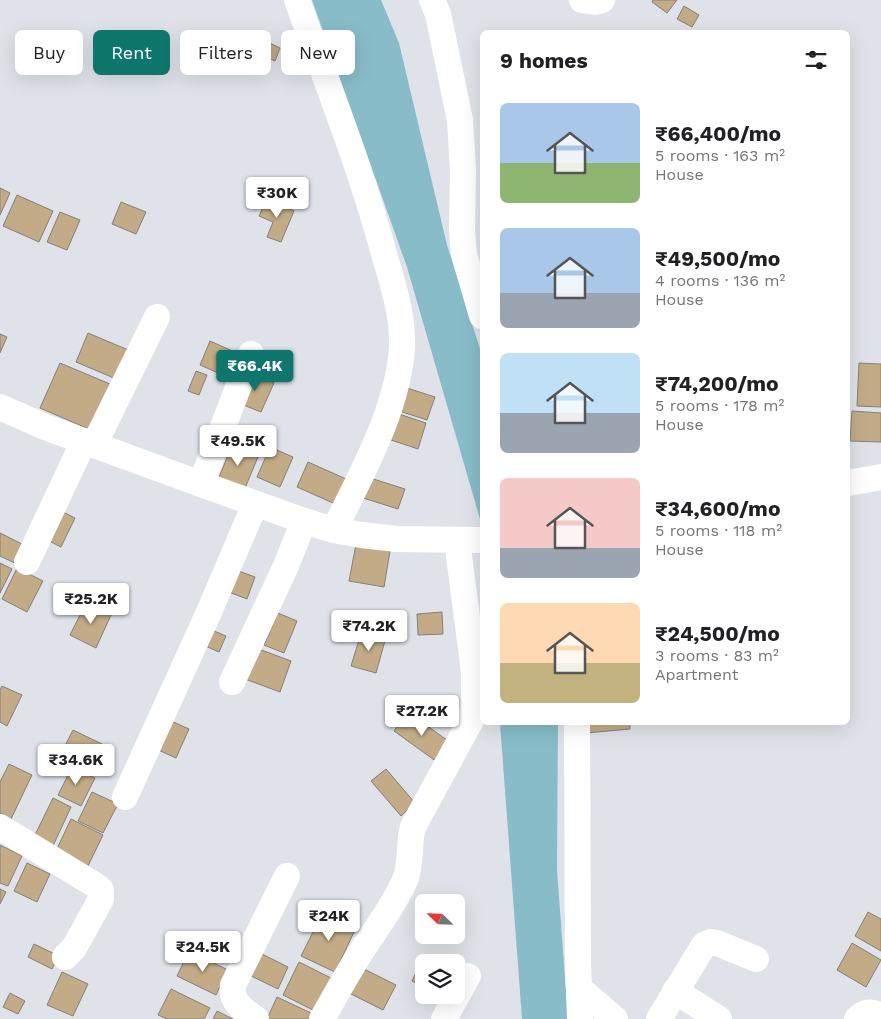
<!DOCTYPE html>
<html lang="en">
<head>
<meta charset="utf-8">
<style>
	body { margin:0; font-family:"Work Sans",sans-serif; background:#f2f2f2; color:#202124; height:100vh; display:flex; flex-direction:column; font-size:19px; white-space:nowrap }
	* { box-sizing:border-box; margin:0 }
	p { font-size:16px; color:#757577 }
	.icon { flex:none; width:28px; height:28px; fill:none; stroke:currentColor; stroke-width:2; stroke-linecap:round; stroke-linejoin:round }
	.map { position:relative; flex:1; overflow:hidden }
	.side { position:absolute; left:480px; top:30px; width:370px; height:695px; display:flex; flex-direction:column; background:#fff; border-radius:8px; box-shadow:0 5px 20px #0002 }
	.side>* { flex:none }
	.top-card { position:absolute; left:15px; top:30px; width:390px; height:45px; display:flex; gap:10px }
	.needle { width:32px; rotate:293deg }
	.controls { position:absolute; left:415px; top:894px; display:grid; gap:10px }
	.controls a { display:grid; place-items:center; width:50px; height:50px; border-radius:8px; background:#fff; box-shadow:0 5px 20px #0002; font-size:25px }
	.price { position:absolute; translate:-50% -42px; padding:0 11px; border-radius:5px; background:#fff; color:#222; font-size:16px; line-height:32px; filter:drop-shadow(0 1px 2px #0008) }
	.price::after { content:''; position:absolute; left:50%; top:30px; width:15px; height:11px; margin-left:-8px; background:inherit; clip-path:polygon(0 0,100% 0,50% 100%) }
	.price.active { background:#0f766e; color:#fff }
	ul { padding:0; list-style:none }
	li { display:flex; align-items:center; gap:15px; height:125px; padding:0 20px }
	li span { display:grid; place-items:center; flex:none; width:140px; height:100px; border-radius:8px; color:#555 }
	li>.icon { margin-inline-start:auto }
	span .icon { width:60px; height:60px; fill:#fffc; stroke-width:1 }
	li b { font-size:21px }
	h2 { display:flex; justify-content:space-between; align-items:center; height:60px; padding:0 20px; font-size:21px }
	.pill { padding:0 18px; border-radius:8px; background:#fff; box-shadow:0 5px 20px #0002; font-size:18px; line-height:45px }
	.pill.active { background:#0f766e; color:#fff }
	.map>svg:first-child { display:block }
</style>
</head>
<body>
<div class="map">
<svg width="881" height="1019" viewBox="0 0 881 1019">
	<rect width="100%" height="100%" fill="#dfe3e9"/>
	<g fill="#87bcc8">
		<path d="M312 0H381L399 43 447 245 482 355V526L407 267Z"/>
		<path d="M500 723H558L557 870 568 1019H522Z"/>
	</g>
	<g fill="#c2ab86" stroke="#83807a">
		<path d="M653 0H677L667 13 652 2Z"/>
		<path d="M684 6 699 15 692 27 677 19Z"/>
		<path d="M263 40 280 48 275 61 257 53Z"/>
		<path d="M0 188 10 193 0 215Z"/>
		<path d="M17 195 53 211 39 242 3 226Z"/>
		<path d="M267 199 294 211 281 242 267 237 273 222 259 216Z"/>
		<path d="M121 202 146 212 136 234 112 224Z"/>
		<path d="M60 212 80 220 67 250 47 242Z"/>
		<path d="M88 333 133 352 121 381 76 362Z"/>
		<path d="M0 334 7 337 0 353Z"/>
		<path d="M210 341 244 356 234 380 200 365Z"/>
		<path d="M60 363 110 384 91 430 40 408Z"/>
		<path d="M859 363 881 364V407L857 406Z"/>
		<path d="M196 371 207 375 199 395 188 391Z"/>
		<path d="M248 372 274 383 261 412 236 402Z"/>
		<path d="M401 386 435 397 427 420 393 409Z"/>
		<path d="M390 411 426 423 418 449 382 437Z"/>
		<path d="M852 411 881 413V442L850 441Z"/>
		<path d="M234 441 260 452 243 493 217 482Z"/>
		<path d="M270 447 293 457 280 487 257 477Z"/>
		<path d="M308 462 353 482 342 507 297 487Z"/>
		<path d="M367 477 405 489 398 509 360 497Z"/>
		<path d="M55 508 75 518 61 547 41 537Z"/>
		<path d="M0 533 30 548 21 566 0 556Z"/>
		<path d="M356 544 390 551 384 587 349 581Z"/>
		<path d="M0 563 12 569 0 593Z"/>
		<path d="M17 568 43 581 27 612 2 599Z"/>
		<path d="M233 569 255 577 247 599 226 591Z"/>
		<path d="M86 603 111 615 96 648 70 635Z"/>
		<path d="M442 612 443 634 418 635 417 614Z"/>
		<path d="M278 613 297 621 284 653 264 645Z"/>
		<path d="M207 628 226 636 219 652 201 644Z"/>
		<path d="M362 630 386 637 376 673 351 666Z"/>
		<path d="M256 648 291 661 280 692 245 679Z"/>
		<path d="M2 686 22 695 7 726 0 722V690Z"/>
		<path d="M408 712 451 743 437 762 394 731Z"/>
		<path d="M169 720 189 729 176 758 156 749Z"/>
		<path d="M585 722H630V729L586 733Z"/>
		<path d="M73 730 102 744 89 770 60 756Z"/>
		<path d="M9 764 32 775 11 819 0 813V782Z"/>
		<path d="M72 767 95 778 81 806 58 795Z"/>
		<path d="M386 769 415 803 401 816 371 781Z"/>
		<path d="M92 792 118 804 103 833 78 821Z"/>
		<path d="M53 798 71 807 52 848 33 839Z"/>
		<path d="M71 819 103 835 86 870 54 855Z"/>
		<path d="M0 845 22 856 8 886 0 883Z"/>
		<path d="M27 863 50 874 37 902 14 891Z"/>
		<path d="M0 889 6 892 0 904Z"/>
		<path d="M323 912 356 928 335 972 301 956Z"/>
		<path d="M868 912 881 919V951L855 936Z"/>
		<path d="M852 943 881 960 866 987 837 970Z"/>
		<path d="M34 944 59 956 52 969 28 957Z"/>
		<path d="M189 951 228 970 216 995 177 976Z"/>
		<path d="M258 952 288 967 278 989 247 974Z"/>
		<path d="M425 954 443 962H424V987L412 981Z"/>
		<path d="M299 962 331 978 315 1011 283 995Z"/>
		<path d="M358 966 396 985 383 1010 345 991Z"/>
		<path d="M62 972 88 984 73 1016 47 1005Z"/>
		<path d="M171 989 210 1008 204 1019H167L158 1015Z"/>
		<path d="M10 993 25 1001 18 1014 3 1007Z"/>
		<path d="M277 997 311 1013 309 1019H267Z"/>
		<path d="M217 1011 233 1019H213Z"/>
	</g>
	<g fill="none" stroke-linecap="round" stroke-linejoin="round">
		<g stroke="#fff" stroke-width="26">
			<path d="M297 0C327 84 361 168 384 254 393 284 403 315 402 346 399 408 361 475 334 530"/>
			<path d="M432 0 438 14 460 120 463 170 462 231 464 254 482 316"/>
			<path d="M582 0 595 2 602 0"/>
			<path d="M0 407 45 427 201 484 304 521 334 530 361 535 397 539 482 540"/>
			<path d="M94 445 157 317"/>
			<path d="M848 483 881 477"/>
			<path d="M201 484 251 354"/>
			<path d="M27 562 84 441"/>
			<path d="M232 682 285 568 304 521"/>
			<path d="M577 722 578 962 580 1019"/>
			<path d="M125 797 209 612 255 504"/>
			<path d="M0 827 95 885 101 890V899L74 948 65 957"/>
			<path d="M579 988 615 1019"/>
			<path d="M675 991 719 1019"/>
			<path d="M256 1019C243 1010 230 1001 233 985L287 876"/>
			<path d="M322 1019C335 996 348 972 363 949 377 927 395 904 405 880 412 863 408 844 413 827L471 720 474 700V672L457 540"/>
			<path d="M444 1019 468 976"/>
			<path d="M659 1019 704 945 711 942 717 943 756 959"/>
			<path d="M857 1019C864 1011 872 1011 881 1016"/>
		</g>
	</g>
</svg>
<div class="controls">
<a><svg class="needle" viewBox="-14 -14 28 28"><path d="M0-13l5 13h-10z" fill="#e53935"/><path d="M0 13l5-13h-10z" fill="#757577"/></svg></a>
<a><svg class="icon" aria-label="layers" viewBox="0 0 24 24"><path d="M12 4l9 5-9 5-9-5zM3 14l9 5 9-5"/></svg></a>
</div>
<b class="price" style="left:277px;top:219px">₹30K</b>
<b class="price active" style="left:255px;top:392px">₹66.4K</b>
<b class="price" style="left:238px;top:467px">₹49.5K</b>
<b class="price" style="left:91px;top:625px">₹25.2K</b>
<b class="price" style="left:369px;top:652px">₹74.2K</b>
<b class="price" style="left:422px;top:737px">₹27.2K</b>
<b class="price" style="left:76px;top:786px">₹34.6K</b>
<b class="price" style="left:329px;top:942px">₹24K</b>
<b class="price" style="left:203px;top:973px">₹24.5K</b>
<div class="top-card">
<a class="pill">Buy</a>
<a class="pill active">Rent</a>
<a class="pill">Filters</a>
<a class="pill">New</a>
</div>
<section class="side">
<h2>9 homes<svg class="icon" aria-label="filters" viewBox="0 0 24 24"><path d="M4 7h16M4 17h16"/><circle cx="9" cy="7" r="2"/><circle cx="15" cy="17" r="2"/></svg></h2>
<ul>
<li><span style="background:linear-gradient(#a9c7e8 60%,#8fb573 0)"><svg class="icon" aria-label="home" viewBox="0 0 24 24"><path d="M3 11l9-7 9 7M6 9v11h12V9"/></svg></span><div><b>₹66,400/mo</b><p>5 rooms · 163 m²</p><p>House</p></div></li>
<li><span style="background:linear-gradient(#a9c7e8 65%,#9aa5b1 0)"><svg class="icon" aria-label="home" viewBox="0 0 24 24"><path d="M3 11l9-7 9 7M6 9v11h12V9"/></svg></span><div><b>₹49,500/mo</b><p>4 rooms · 136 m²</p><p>House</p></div></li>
<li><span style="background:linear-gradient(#bfe0f5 60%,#9aa5b1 0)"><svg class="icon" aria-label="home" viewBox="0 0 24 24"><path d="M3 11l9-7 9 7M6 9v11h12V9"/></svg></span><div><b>₹74,200/mo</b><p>5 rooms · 178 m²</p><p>House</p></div></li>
<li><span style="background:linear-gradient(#f6c9c9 70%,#9aa5b1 0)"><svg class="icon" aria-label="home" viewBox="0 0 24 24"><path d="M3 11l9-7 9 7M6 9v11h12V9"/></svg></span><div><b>₹34,600/mo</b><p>5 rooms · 118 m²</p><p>House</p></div></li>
<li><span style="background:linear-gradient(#ffd9b3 60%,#c2b280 0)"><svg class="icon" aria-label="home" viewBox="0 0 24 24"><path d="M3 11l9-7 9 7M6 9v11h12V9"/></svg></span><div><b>₹24,500/mo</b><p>3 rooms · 83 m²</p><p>Apartment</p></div></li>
</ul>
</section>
</div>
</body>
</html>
